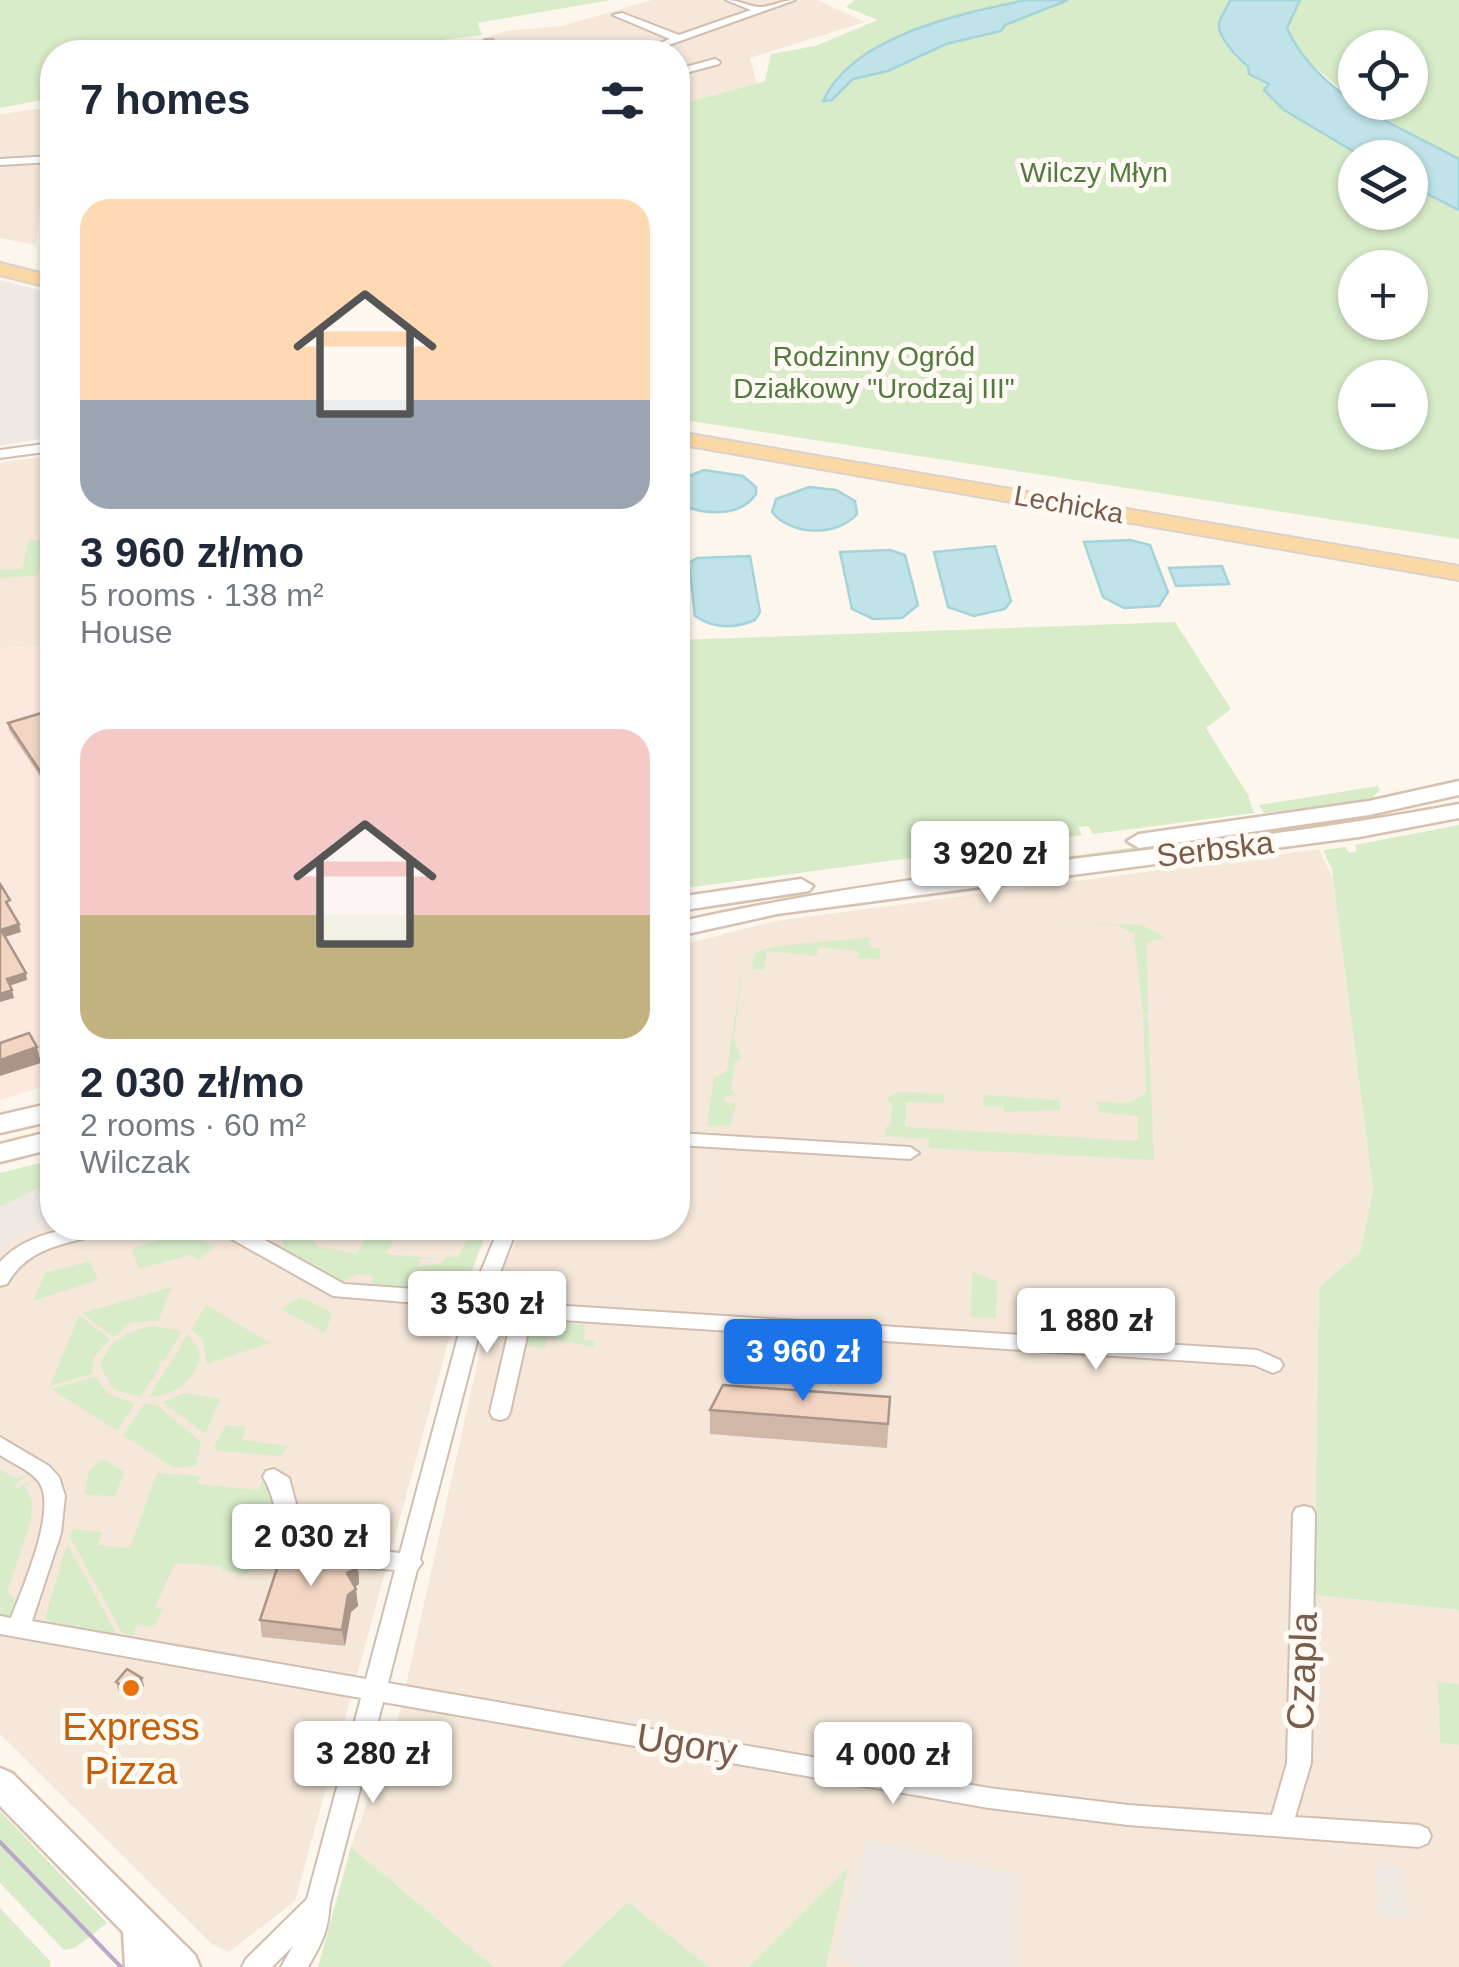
<!DOCTYPE html>
<html lang="en">
<head>
<meta charset="utf-8">
<style>
	body { margin:0; font-family:Arial,sans-serif; background:#f2f2f3; color:#1f2937; height:100vh; display:flex; flex-direction:column; font-size:38px; white-space:nowrap }
	* { box-sizing:border-box; margin:0 }
	p { font-size:32px; color:#747a83 }
	.icon { flex:none; width:55px; height:55px; fill:none; stroke:currentColor; stroke-width:2; stroke-linecap:round; stroke-linejoin:round }
	.map { position:relative; flex:1; overflow:hidden }
	.drawer { position:absolute; left:40px; top:40px; width:650px; height:1200px; display:flex; flex-direction:column; background:#fff; border-radius:40px; box-shadow:0 2px 8px #0004 }
	.drawer>* { flex:none }
	.controls { position:absolute; left:1338px; top:30px; display:grid; gap:20px }
	.controls a { display:grid; place-items:center; width:90px; height:90px; border-radius:50%; background:#fff; box-shadow:0 2px 8px #0004; font-size:50px }
	.price { position:absolute; translate:-50% -85px; padding:0 22px; border-radius:10px; background:#fff; color:#222; font-size:32px; line-height:65px; filter:drop-shadow(0 2px 5px #0008) }
	.price::after { content:''; position:absolute; left:50%; top:60px; width:30px; height:22px; margin-left:-15px; background:inherit; clip-path:polygon(0 0,100% 0,50% 100%) }
	.price.active { background:#1a73e8; color:#fff }
	ul { padding:0; list-style:none }
	li { display:grid; align-content:center; gap:20px; height:530px; padding:0 40px }
	li span { display:grid; place-items:center; height:310px; border-radius:30px; color:#555 }
	li>.icon { margin-inline-start:auto }
	span .icon { width:180px; height:180px; fill:#fffc; stroke-width:1 }
	li b { font-size:42px }
	h2 { display:flex; justify-content:space-between; align-items:center; height:120px; padding:0 40px; font-size:42px }
	.map>svg:first-child { display:block }
</style>
</head>
<body>
<div class="map">
<svg width="1459" height="1967" viewBox="0 0 1459 1967">
	<rect width="100%" height="100%" fill="#fdf6ec"/>
	<g fill="#f5e8da">
		<path d="M652 0H817L865 22 750 58 757 83 678 105V52H381L477 41 506 31 562 26Z"/>
		<path d="M52 107V184L42 185 36 245 0 238V114Z"/>
		<path d="M52 455V646L0 648V463Z"/>
		<path d="M1319 849 1333 878 1373 1190 1360 1253 1319 1287 1314 1595 1459 1610V1967H826L847 1868 749 1967H709L628 1902 560 1967H494L351 1847 400 1712 486 1324 502 1270 523 1228H678V946L775 921Z"/>
		<path d="M52 1224 489 1228 457 1310 295 1901 229 1952 212 1944 0 1734V1239Z"/>
	</g>
	<path fill="#fde8e0" d="M52 646V1084L0 1100V648Z"/>
	<g fill="#efe9e4">
		<path d="M0 280 52 293V437L0 446Z"/>
		<path d="M52 1177V1226L10 1238 0 1250V1200Z"/>
		<path d="M867 1840 1018 1875 1015 1967H856L836 1953Z"/>
		<path d="M1375 1866 1401 1868 1408 1919 1381 1917Z"/>
	</g>
	<g fill="#d8ecc9" fill-rule="evenodd">
		<path d="M0 0H611L478 23 482 35 346 52H52V98L0 108Z"/>
		<path d="M855 0H1230L1219 23 1236 58 1270 84 1284 110 1363 157 1355 158V212H1410V185L1459 210V539L678 419V105L765 81 771 54 815 46 878 20 846 7ZM1355 268H1410V322H1355ZM1355 378H1410V432H1355Z"/>
		<path d="M1300 0H1459V159L1357 103 1410 102V48H1355V101L1299 54 1287 28Z"/>
		<path d="M52 539 50 564 42 565 36 576 0 578V570L22 569 29 540Z"/>
		<path d="M1175 622 1231 709 1206 728 1248 795 1254 813 1093 834 1088 826 1078 827 1082 835 694 887 678 885V640Z"/>
		<path d="M1378 786 1380 790 1371 799 1264 813 1259 805Z"/>
		<path d="M1375 813 1378 816 1374 819 1073 863 734 904Z"/>
		<path d="M1459 825V1610L1314 1595 1319 1287 1360 1253 1373 1190 1332 870 1323 850 1345 847 1349 853 1357 851 1355 845Z"/>
		<path d="M1056 922 1142 925 1166 938 1147 942 1148 1015H1143L1134 934 1117 925Z"/>
		<path d="M870 937 869 947 880 948V959L858 958V951L818 947 817 956 767 951 764 970 752 969 754 954C762 944 845 941 870 937Z"/>
		<path d="M745 949 734 1039 741 1059 735 1061 731 1089 737 1096H725L724 1102 736 1104 730 1126 707 1125 714 1078 727 1071Z"/>
		<path d="M1143 1017H1148L1154 1160 929 1148V1139L885 1136V1128L891 1124 892 1105 886 1098 899 1092 945 1094 944 1103 906 1102 905 1127 1138 1141V1116L1099 1112 1097 1102 1129 1103 1146 1093Z"/>
		<path d="M983 1095 1060 1100V1110L1004 1112V1107L983 1106Z"/>
		<path d="M52 1160V1181L0 1207V1173Z"/>
		<path d="M264 1228H305L317 1246 357 1254 370 1230 359 1228H399L386 1254 440 1259H420L419 1266 442 1263 446 1256 458 1258 470 1234 462 1230 479 1233 477 1238 482 1241 463 1293 378 1289 371 1286 373 1276 356 1274 341 1285 286 1253 281 1235Z"/>
		<path d="M189 1232 214 1248 198 1260 189 1255 139 1269 132 1249 135 1247Z"/>
		<path d="M90 1261 98 1280 33 1301 45 1273Z"/>
		<path d="M972 1272 997 1281 996 1318 971 1317Z"/>
		<path d="M172 1287 158 1321 131 1322 113 1337 82 1313Z"/>
		<path d="M300 1297 332 1313 325 1333 281 1309Z"/>
		<path d="M206 1305 270 1343 207 1364 203 1340 191 1330Z"/>
		<path d="M79 1315 110 1339 94 1357 92 1374 50 1386Z"/>
		<path d="M537 1321 585 1325 584 1339 595 1341 594 1347 547 1338 544 1349 525 1346 529 1326Z"/>
		<path d="M152 1326 182 1331 164 1361 157 1362 161 1366 140 1397 113 1389 100 1366C108 1341 128 1331 152 1326Z"/>
		<path d="M188 1334 200 1351C200 1378 174 1397 149 1397Z"/>
		<path d="M95 1377 109 1394 135 1404 117 1431 51 1389Z"/>
		<path d="M184 1393 220 1399 205 1434 163 1402Z"/>
		<path d="M145 1403 157 1405 201 1442 196 1466 174 1468 123 1435Z"/>
		<path d="M226 1425 246 1427 242 1440 289 1446 281 1456 218 1451 214 1446Z"/>
		<path d="M104 1459 124 1472 115 1497 85 1494 89 1471Z"/>
		<path d="M0 1469 16 1479 30 1473 14 1485 17 1488 36 1478 25 1487 32 1501 31 1520 7 1592 17 1601 8 1619H0Z"/>
		<path d="M157 1473 200 1476 197 1484 258 1490 261 1482 270 1484C283 1504 288 1540 286 1563L244 1574 221 1570 222 1566 175 1563 155 1607 163 1609 154 1627 137 1624 133 1636 122 1633 69 1535 74 1529 102 1532 97 1545 130 1548Z"/>
		<path d="M67 1544 118 1636 54 1624 45 1618Z"/>
		<path d="M1438 1682 1459 1684V1745L1440 1743Z"/>
		<path d="M0 1811 107 1923 75 1948 64 1950 0 1883Z"/>
		<path d="M351 1847 494 1967H318Z"/>
		<path d="M848 1867 826 1967H749Z"/>
		<path d="M628 1902 709 1967H560Z"/>
		<path d="M0 1908 50 1961V1967H0Z"/>
	</g>
	<g fill="#bfe3e8" stroke="#a5d3da" stroke-width="2.5">
		<path d="M1026 0H1068L1005 25 1001 31 946 44 888 71 853 79 832 100 823 101C853 35 963 13 1026 0Z"/>
		<path d="M1230 0H1300L1287 28C1317 96 1397 125 1459 159V210L1410 185V158L1363 157 1284 110 1264 90 1269 84 1249 74 1248 66C1239 60 1217 36 1219 24 1220 16 1228 8 1230 0Z"/>
		<path d="M704 470 743 476 756 487V494C740 518 703 515 679 504L678 480Z"/>
		<path d="M809 487 836 490 855 501 857 514C837 537 791 536 772 512L776 499Z"/>
		<path d="M1130 540 1150 545 1168 592 1159 606 1124 608 1103 597 1084 542Z"/>
		<path d="M995 546 1011 601 1005 609 974 616 948 607 934 552Z"/>
		<path d="M890 550 905 555 918 605 902 618 873 619 852 609 840 552Z"/>
		<path d="M750 556 760 612 755 620C734 629 714 629 695 616L689 563 697 558Z"/>
		<path d="M1222 566 1229 584 1176 586 1169 568Z"/>
	</g>
	<g fill="none" stroke-linecap="round" stroke-linejoin="round">
		<defs>
			<g id="street">
				<path d="M726 0C739 0 750 7 760 7 771 7 782 0 795 0L649 52H636L670 39 613 15 622 13 679 35 751 10Z"/>
				<path d="M485 40H493L500 52H490Z"/>
				<path d="M715 59 720 62 719 64 678 75V69Z"/>
				<path d="M52 156V162L0 165V159Z"/>
				<path d="M52 443V451L0 458V450Z"/>
				<path d="M678 1133 910 1147 919 1153 910 1159 678 1145Z"/>
				<path d="M71 1228H108L105 1233C66 1244 29 1246 7 1284L0 1286V1262C19 1241 44 1234 71 1228Z"/>
				<path d="M218 1228H243L344 1284 472 1293 499 1228H517L489 1301 1257 1350 1280 1360 1283 1365 1280 1370 1273 1373 1254 1365 531 1318 510 1412 507 1418 500 1420 493 1418 490 1412 512 1317 484 1315 420 1559 422 1563 417 1570 388 1683 989 1788 1128 1805 1272 1815 1287 1763 1293 1514 1296 1508 1304 1506 1312 1508 1315 1514 1311 1763 1295 1817 1419 1825 1428 1829 1431 1836 1428 1843 1419 1847 1128 1825 989 1808 383 1702 330 1903C328 1931 322 1943 308 1967H281L293 1946 272 1967H242L246 1959 307 1899 361 1698 0 1634V1616L11 1618C22 1589 58 1509 39 1482 30 1470 12 1463 0 1455V1437L49 1466 59 1477 65 1496 61 1533 32 1621 366 1679 395 1570C368 1567 298 1569 285 1543 274 1522 277 1499 263 1477L266 1471 274 1469 289 1478 305 1537 313 1544 400 1553 466 1307 333 1296 221 1233Z"/>
			</g>
			<g id="secondary">
				<path d="M1459 781V795L1369 815 1139 848 1127 841 1139 834 1369 801Z"/>
				<path d="M1459 804V818L1359 837 777 914 678 936V922C935 864 1200 853 1459 804Z"/>
				<path d="M801 879 813 886 809 891 678 911V897Z"/>
				<path d="M52 1103V1121L0 1133V1115Z"/>
				<path d="M52 1131V1149L0 1162V1144Z"/>
				<path d="M0 1768 12 1773 195 1955 200 1967H125L123 1932 0 1806Z"/>
			</g>
			<g id="primary">
				<path d="M0 263 52 276V288L0 275Z"/>
				<path d="M678 432 1459 566V580L678 444Z"/>
			</g>
		</defs>
		<use href="#street" stroke="#d1beb0" stroke-width="4"/>
		<use href="#secondary" stroke="#d6c0b0" stroke-width="5"/>
		<use href="#primary" stroke="#dad1cd" stroke-width="4"/>
		<use href="#street" fill="#fff" fill-rule="evenodd"/>
		<use href="#secondary" fill="#fff" fill-rule="evenodd"/>
		<use href="#primary" fill="#fbd9a5" fill-rule="evenodd"/>
		<path stroke="#b9a8c9" stroke-width="4" d="M0 1842 121 1967"/>
	</g>
	<g fill="#d1b7a8">
		<path d="M52 710V794L9 730 8 723Z"/>
		<path d="M890 1397 887 1448 710 1434V1410Z"/>
		<path d="M359 1571V1584L355 1587 358 1606 351 1612 345 1646 262 1637 260 1620Z"/>
		<path d="M116 1682 144 1686 132 1698 118 1690Z"/>
	</g>
	<g fill="#aa9588">
		<path d="M19 924 21 932 2 938 1 930Z"/>
		<path d="M26 973 27 980 9 986 7 979Z"/>
		<path d="M12 990 14 998 0 1002V994Z"/>
		<path d="M37 1047 41 1063 0 1076V1060Z"/>
		<path d="M357 1555 359 1584 350 1590 347 1573Z"/>
		<path d="M356 1589 358 1606 351 1612 345 1646 342 1630 348 1595Z"/>
		<path d="M142 1678 144 1686 132 1698 130 1690Z"/>
	</g>
	<g fill="#f3d5c3" stroke="#aa9588" stroke-width="2.5">
		<path d="M52 710V789L8 723Z"/>
		<path d="M0 884 10 900 6 902 19 924 1 930 26 973 7 979 12 990 0 994Z"/>
		<path d="M29 1033 37 1047 0 1060V1043Z"/>
		<path d="M723 1385 890 1397 888 1424 710 1410Z"/>
		<path d="M284 1547 357 1555V1568L347 1573 356 1589 348 1595 342 1630 260 1620Z"/>
		<path d="M127 1669 142 1678 130 1690 116 1682Z"/>
	</g>
	<circle fill="#e8710a" stroke="#fffaf3" stroke-width="4" cx="131" cy="1688" r="10"/>
	<g text-anchor="middle" stroke-width="10" stroke-linejoin="round" paint-order="stroke">
		<g font-size="28" fill="#537a41" stroke="#fffaf3">
			<text x="1094" y="182">Wilczy Młyn</text>
			<text x="874" y="366">Rodzinny Ogród<tspan x="874" dy="32">Działkowy "Urodzaj III"</tspan></text>
		</g>
		<g font-size="28" fill="#7a5c4d" stroke="#fffaf3">
			<text transform="translate(1069 504) rotate(10)" y="10">Lechicka</text>
		</g>
		<g font-size="32" fill="#7a5c4d" stroke="#fffaf3">
			<text transform="translate(1215 849) rotate(-7)" y="11">Serbska</text>
		</g>
		<g font-size="38" fill="#7a5c4d" stroke="#fffaf3">
			<text transform="translate(1302 1671) rotate(-88)" y="13">Czapla</text>
			<text transform="translate(687 1744) rotate(9)" y="13">Ugory</text>
		</g>
		<g font-size="38" fill="#c56008" stroke="#fffaf3">
			<text x="131" y="1740">Express<tspan x="131" dy="44">Pizza</tspan></text>
		</g>
	</g>
</svg>
<div class="controls">
<a><svg class="icon" aria-label="locate" viewBox="0 0 24 24"><circle cx="12" cy="12" r="6"/><path d="M12 2v4M12 18v4M2 12h4M18 12h4"/></svg></a>
<a><svg class="icon" aria-label="layers" viewBox="0 0 24 24"><path d="M12 4l9 5-9 5-9-5zM3 14l9 5 9-5"/></svg></a>
<a>+</a>
<a>−</a>
</div>
<b class="price" style="left:990px;top:906px">3 920 zł</b>
<b class="price" style="left:487px;top:1356px">3 530 zł</b>
<b class="price" style="left:1096px;top:1373px">1 880 zł</b>
<b class="price active" style="left:803px;top:1404px">3 960 zł</b>
<b class="price" style="left:311px;top:1589px">2 030 zł</b>
<b class="price" style="left:373px;top:1806px">3 280 zł</b>
<b class="price" style="left:893px;top:1807px">4 000 zł</b>
<section class="drawer">
<h2>7 homes<svg class="icon" aria-label="filters" viewBox="0 0 24 24"><path d="M4 7h16M4 17h16"/><circle cx="9" cy="7" r="2"/><circle cx="15" cy="17" r="2"/></svg></h2>
<ul>
<li><span style="background:linear-gradient(#ffd9b3 65%,#9aa5b1 0)"><svg class="icon" aria-label="home" viewBox="0 0 24 24"><path d="M3 11l9-7 9 7M6 9v11h12V9"/></svg></span><div><b>3 960 zł/mo</b><p>5 rooms · 138 m²</p><p>House</p></div></li>
<li><span style="background:linear-gradient(#f6c9c9 60%,#c2b280 0)"><svg class="icon" aria-label="home" viewBox="0 0 24 24"><path d="M3 11l9-7 9 7M6 9v11h12V9"/></svg></span><div><b>2 030 zł/mo</b><p>2 rooms · 60 m²</p><p>Wilczak</p></div></li>
</ul>
</section>
</div>
</body>
</html>
